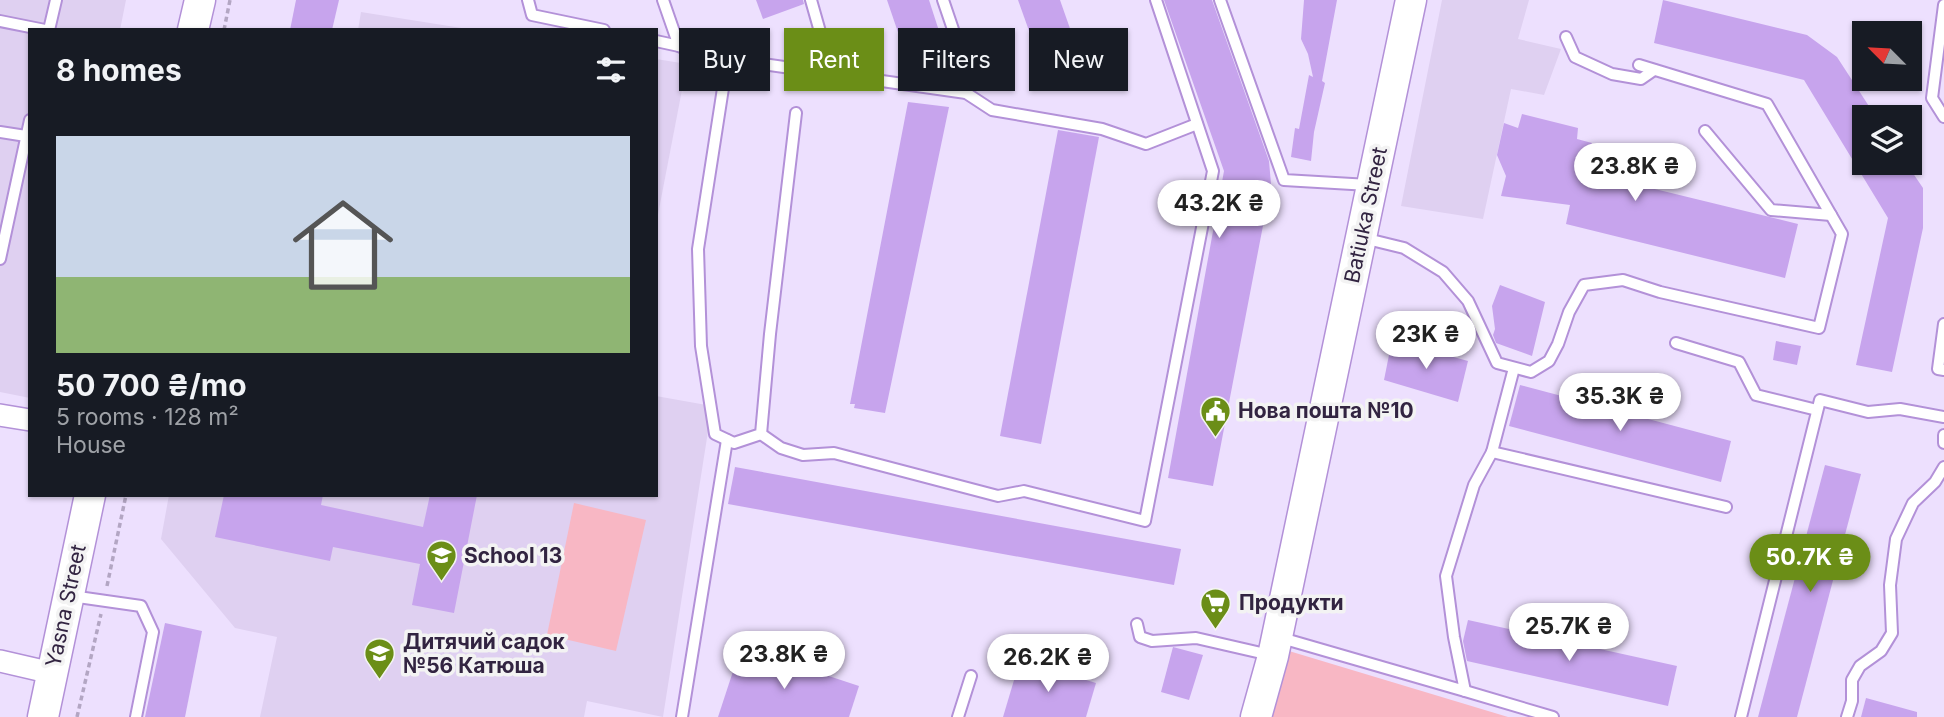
<!DOCTYPE html>
<html lang="en">
<head>
<meta charset="utf-8">
<style>
	body { margin:0; font-family:Inter,sans-serif; background:#242831; color:#f1f3f6; height:100vh; display:flex; flex-direction:column; font-size:26px; white-space:nowrap }
	* { box-sizing:border-box; margin:0 }
	p { font-size:23px; color:#9ea1a6 }
	.icon { flex:none; width:38px; height:38px; fill:none; stroke:currentColor; stroke-width:2; stroke-linecap:round; stroke-linejoin:round }
	.map { position:relative; flex:1; overflow:hidden }
	.details { position:absolute; left:28px; top:28px; width:630px; height:469px; display:flex; flex-direction:column; background:#171b24; border-radius:0px; box-shadow:0 2px 5px #0004 }
	.details>* { flex:none }
	.guide { position:absolute; left:679px; top:28px; width:665px; height:63px; display:flex; gap:14px }
	.needle { width:46px; rotate:294deg }
	.buttons { position:absolute; left:1852px; top:21px; display:grid; gap:14px }
	.buttons a { display:grid; place-items:center; width:70px; height:70px; border-radius:0px; background:#171b24; box-shadow:0 2px 5px #0004; font-size:35px }
	.price { position:absolute; translate:-50% -60px; padding:0 16px; border-radius:24px; background:#fff; color:#222; font-size:23px; line-height:46px; filter:drop-shadow(0 2px 4px #0008) }
	.price::after { content:''; position:absolute; left:50%; top:42px; width:21px; height:16px; margin-left:-10px; background:inherit; clip-path:polygon(0 0,100% 0,50% 100%) }
	.price.active { background:#6b8e17; color:#fff }
	ul { padding:0; list-style:none }
	li { display:grid; align-content:center; gap:14px; height:371px; padding:0 28px }
	li+li { border-top:2px solid #363941 }
	li span { display:grid; place-items:center; height:217px; border-radius:0px; color:#555 }
	li>.icon { margin-inline-start:auto }
	span .icon { width:126px; height:126px; fill:#fffc; stroke-width:1 }
	li b { font-size:30px }
	h2 { display:flex; justify-content:space-between; align-items:center; height:84px; padding:0 28px; font-size:30px }
	.tag { padding:0 24px; border-radius:0px; background:#171b24; box-shadow:0 2px 5px #0004; font-size:24px; line-height:63px }
	.tag.active { background:#6b8e17; color:#fff }
	.map>svg:first-child { display:block }
</style>
</head>
<body>
<div class="map">
<svg width="1944" height="717" viewBox="0 0 1944 717">
	<rect width="100%" height="100%" fill="#ede0fe"/>
	<g fill="#dfd0f1">
		<path d="M0 0H126L120 30H30V398L0 392Z"/>
		<path d="M1442 0H1529L1518 39 1561 49 1544 95 1511 89 1483 219 1401 206Z"/>
		<path d="M361 12 474 30H358Z"/>
		<path d="M656 59 687 64 656 225Z"/>
		<path d="M656 396 712 406 663 717 587 701 584 717H260L277 637 235 628 161 539 169 495H656Z"/>
	</g>
	<g fill="#f8b7c4">
		<path d="M574 503 646 520 616 651 547 635Z"/>
		<path d="M1289 651 1508 717H1271Z"/>
	</g>
	<g fill="#c7a4ed">
		<path d="M296 0H339L332 30H290Z"/>
		<path d="M756 0H803L804 4 763 19Z"/>
		<path d="M887 0H929L940 34 903 47Z"/>
		<path d="M1018 0H1060L1080 57 1043 70Z"/>
		<path d="M1164 0H1212L1269 161 1271 184 1213 486 1168 478 1224 171Z"/>
		<path d="M1304 0H1337L1322 81 1325 83 1314 132 1311 161 1291 157 1295 128 1299 129 1309 75 1313 77 1308 54 1301 39Z"/>
		<path d="M1663 0 1807 35 1837 57 1876 117H1864V163H1906L1923 188V228L1892 372 1856 365 1888 218 1804 80 1654 43Z"/>
		<path d="M908 102 949 107 885 413 854 408 855 404H850Z"/>
		<path d="M1522 114 1578 128 1577 139 1592 143 1585 172 1798 224 1785 278 1566 224 1570 205 1501 196 1506 176 1497 155 1504 123 1518 128Z"/>
		<path d="M1058 130 1099 137 1041 444 1000 436Z"/>
		<path d="M1500 285 1545 302 1532 356 1496 343 1493 335 1495 329 1492 306Z"/>
		<path d="M1392 340 1468 361 1458 402 1384 380Z"/>
		<path d="M1776 341 1801 346 1797 365 1773 360Z"/>
		<path d="M1520 385 1731 441 1721 482 1509 426Z"/>
		<path d="M1825 465 1861 474 1797 717H1758Z"/>
		<path d="M735 467 1181 549 1174 585 728 504Z"/>
		<path d="M224 495H323L321 505 423 527 430 495H477L454 613 412 605 420 564 333 547 330 561 215 537Z"/>
		<path d="M1468 620 1677 666 1668 706 1467 661 1463 641Z"/>
		<path d="M165 623 202 631 185 717H145Z"/>
		<path d="M741 647 859 686 849 717H718Z"/>
		<path d="M1173 647 1203 655 1189 700 1161 692Z"/>
		<path d="M1020 660 1096 683 1086 717H1003Z"/>
		<path d="M1866 698 1917 712V717H1861Z"/>
	</g>
	<g fill="none" stroke-linecap="round" stroke-linejoin="round">
		<defs>
			<g id="lane">
				<path d="M528 0 532 15 604 30"/>
				<path d="M663 0 679 46"/>
				<path d="M811 0 832 74"/>
				<path d="M943 0 960 50 966 93"/>
				<path d="M1220 0 1284 180 1369 185"/>
				<path d="M1944 5 1932 98 1944 117"/>
				<path d="M0 21 45 30"/>
				<path d="M49 30 56 0"/>
				<path d="M1566 37 1575 57 1612 74 1641 79 1654 70"/>
				<path d="M656 41 679 46 726 69 698 249 701 346 715 434 734 443 761 434 770 334 796 113"/>
				<path d="M726 69 749 62 966 93 992 110 1102 129 1146 144 1197 124"/>
				<path d="M1705 131 1771 210 1831 215"/>
				<path d="M0 132 26 136"/>
				<path d="M1363 238 1404 248 1443 272 1468 301 1497 363 1531 372 1549 361 1558 344 1569 312 1584 285 1623 280 1660 292 1819 328 1842 234 1767 104 1639 65"/>
				<path d="M0 259 30 120"/>
				<path d="M1944 324 1938 369 1944 370"/>
				<path d="M1676 343 1739 362 1756 395 1817 410"/>
				<path d="M1514 368 1492 452 1726 507"/>
				<path d="M761 434 781 448 803 455 834 453 998 496 1024 491 1145 521 1213 171 1156 0"/>
				<path d="M1944 435V443"/>
				<path d="M71 596 141 606 153 632 136 717"/>
				<path d="M1137 624 1140 637 1152 641 1196 638 1270 655"/>
				<path d="M1278 637 1465 691 1454 637 1446 576 1474 485 1492 452"/>
				<path d="M1465 691 1553 717"/>
				<path d="M682 717 727 440"/>
				<path d="M958 717 971 676"/>
				<path d="M1741 717 1820 400 1868 412 1900 409 1944 417"/>
				<path d="M1847 717 1852 701V680L1860 666 1881 651 1892 633 1890 585 1896 539 1913 503 1935 482 1944 467"/>
			</g>
			<g id="street">
				<path d="M0 415 30 420"/>
				<path d="M0 661 52 673"/>
			</g>
			<g id="secondary">
				<path d="M193 30 200 0"/>
				<path d="M43 717 90 495"/>
				<path d="M1256 717 1273 656 1411 0"/>
			</g>
		</defs>
		<use href="#lane" stroke="#b391d8" stroke-width="14"/>
		<use href="#street" stroke="#b391d8" stroke-width="24"/>
		<use href="#secondary" stroke="#b391d8" stroke-width="33"/>
		<g stroke="#b3a6c3" stroke-width="3.5" stroke-dasharray="5 3.5" stroke-linecap="butt">
			<path d="M224 30 230 0"/>
			<path d="M107 586 126 495"/>
			<path d="M77 717 101 614"/>
		</g>
		<use href="#lane" stroke="#fff" stroke-width="10"/>
		<use href="#street" stroke="#fff" stroke-width="21"/>
		<use href="#secondary" stroke="#fff" stroke-width="30"/>
	</g>
	<defs>
		<symbol id="civic-pin" viewBox="-11 -11 22 30"><path d="M0 17L-7.5 6A9.5 9.5 0 1 1 7.5 6Z" fill="#6b8e17" stroke="#f3f3f3"/><path d="M-.6-6.5H3V-4.5H.6V-3L4-1V1h2V6H-6V1h2V-1L-.6-3ZM-1.2 2.5V6h2.4V2.5Z" fill="#fff"/></symbol>
		<symbol id="school-pin" viewBox="-11 -11 22 30"><path d="M0 17L-7.5 6A9.5 9.5 0 1 1 7.5 6Z" fill="#6b8e17" stroke="#f3f3f3"/><path d="M0-5L7-2L0 1L-7-2ZM-4 1L0 2.5L4 1V4Q0 6-4 4Z" fill="#fff"/></symbol>
		<symbol id="supermarket-pin" viewBox="-11 -11 22 30"><path d="M0 17L-7.5 6A9.5 9.5 0 1 1 7.5 6Z" fill="#6b8e17" stroke="#f3f3f3"/><path d="M-6-5.5h2.5l.6 2H6L4.5 2H-2.5L-4.4-4H-6ZM-1.5 3.2a1.3 1.3 0 1 0 .1 0ZM3 3.2a1.3 1.3 0 1 0 .1 0Z" fill="#fff"/></symbol>
	</defs>
	<g fill-rule="evenodd">
		<use href="#civic-pin" x="1198" y="394" width="35" height="47"/>
		<use href="#school-pin" x="424" y="538" width="35" height="47"/>
		<use href="#supermarket-pin" x="1198" y="586" width="35" height="47"/>
		<use href="#school-pin" x="362" y="636" width="35" height="47"/>
	</g>
	<g text-anchor="middle" stroke-width="7" stroke-linejoin="round" paint-order="stroke">
		<g font-size="21" fill="#322441" stroke="#f3f3f3">
			<text transform="translate(1366 215) rotate(-78)" y="7">Batiuka Street</text>
			<text transform="translate(66 606) rotate(-78)" y="7">Yasna Street</text>
		</g>
		<g font-size="21" font-weight="bold" fill="#322441" stroke="#f3f3f3" text-anchor="start">
			<text x="1238" y="418">Нова пошта №10</text>
			<text x="464" y="563">School 13</text>
			<text x="1239" y="610">Продукти</text>
			<text x="403" y="649">Дитячий садок<tspan x="403" dy="24">№56 Катюша</tspan></text>
		</g>
	</g>
</svg>
<div class="buttons">
<a><svg class="needle" viewBox="-14 -14 28 28"><path d="M0-13l5 13h-10z" fill="#e53935"/><path d="M0 13l5-13h-10z" fill="#9ea1a6"/></svg></a>
<a><svg class="icon" aria-label="layers" viewBox="0 0 24 24"><path d="M12 4l9 5-9 5-9-5zM3 14l9 5 9-5"/></svg></a>
</div>
<b class="price" style="left:1635px;top:203px">23.8K ₴</b>
<b class="price" style="left:1219px;top:240px">43.2K ₴</b>
<b class="price" style="left:1426px;top:371px">23K ₴</b>
<b class="price" style="left:1620px;top:433px">35.3K ₴</b>
<b class="price active" style="left:1810px;top:594px">50.7K ₴</b>
<b class="price" style="left:1569px;top:663px">25.7K ₴</b>
<b class="price" style="left:784px;top:691px">23.8K ₴</b>
<b class="price" style="left:1048px;top:694px">26.2K ₴</b>
<div class="guide">
<a class="tag">Buy</a>
<a class="tag active">Rent</a>
<a class="tag">Filters</a>
<a class="tag">New</a>
</div>
<section class="details">
<h2>8 homes<svg class="icon" aria-label="filters" viewBox="0 0 24 24"><path d="M4 7h16M4 17h16"/><circle cx="9" cy="7" r="2"/><circle cx="15" cy="17" r="2"/></svg></h2>
<ul>
<li><span style="background:linear-gradient(#c9d6e8 65%,#8fb573 0)"><svg class="icon" aria-label="home" viewBox="0 0 24 24"><path d="M3 11l9-7 9 7M6 9v11h12V9"/></svg></span><div><b>50 700 ₴/mo</b><p>5 rooms · 128 m²</p><p>House</p></div></li>
</ul>
</section>
</div>
</body>
</html>
